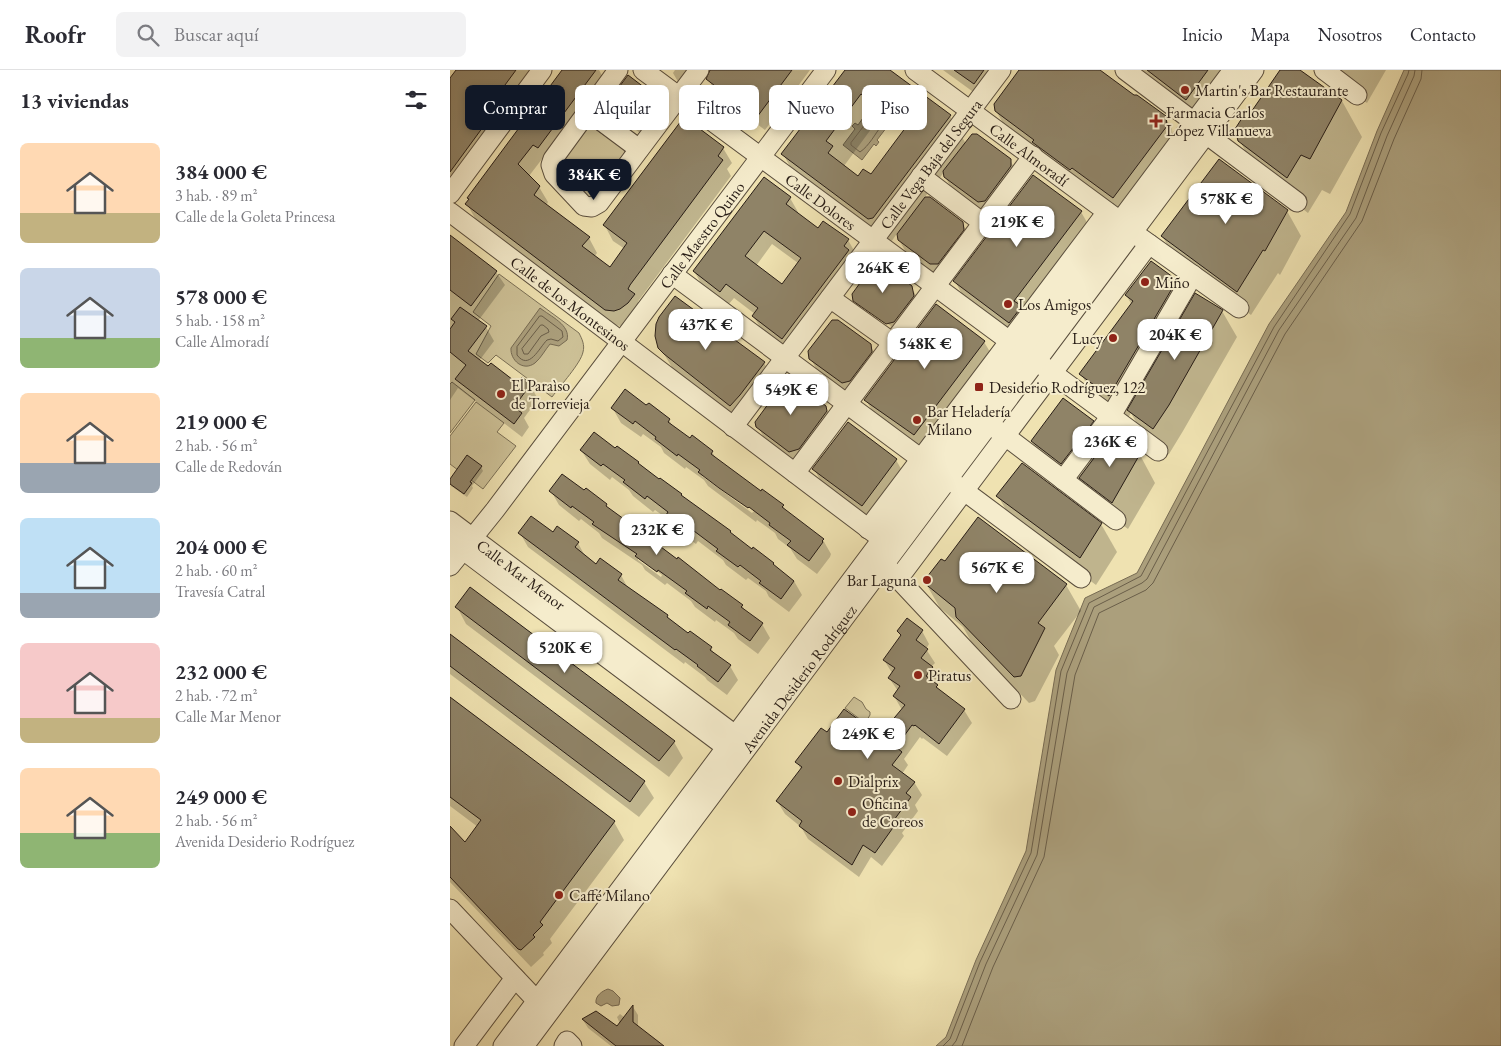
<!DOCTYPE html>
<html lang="es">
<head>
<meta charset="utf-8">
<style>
	body { margin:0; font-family:"EB Garamond",serif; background:#f2f2f3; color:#2b2b33; height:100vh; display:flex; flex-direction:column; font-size:19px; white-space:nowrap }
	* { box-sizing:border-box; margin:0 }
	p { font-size:16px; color:#7c7c81 }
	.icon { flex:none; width:28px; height:28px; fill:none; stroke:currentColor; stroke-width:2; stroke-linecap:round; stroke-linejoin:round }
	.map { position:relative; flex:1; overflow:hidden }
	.details { display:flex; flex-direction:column; background:#fff; width:450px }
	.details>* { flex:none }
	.top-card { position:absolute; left:15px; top:15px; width:475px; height:45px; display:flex; gap:10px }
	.price { position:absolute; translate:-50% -42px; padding:0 11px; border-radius:10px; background:#fff; color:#222; font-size:16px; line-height:32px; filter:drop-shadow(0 1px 2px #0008) }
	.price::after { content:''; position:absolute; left:50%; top:30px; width:15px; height:11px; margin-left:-8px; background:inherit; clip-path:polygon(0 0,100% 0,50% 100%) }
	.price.active { background:#111827; color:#fff }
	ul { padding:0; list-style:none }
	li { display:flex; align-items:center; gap:15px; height:125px; padding:0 20px }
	li span { display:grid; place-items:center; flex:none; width:140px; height:100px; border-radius:8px; color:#555 }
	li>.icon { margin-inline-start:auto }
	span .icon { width:60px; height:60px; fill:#fffc; stroke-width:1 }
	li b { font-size:21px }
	h2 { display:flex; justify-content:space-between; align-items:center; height:60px; padding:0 20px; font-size:21px }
	.chip { padding:0 18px; border-radius:8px; background:#fff; box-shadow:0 2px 8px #0003; font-size:18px; line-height:45px }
	.chip.active { background:#111827; color:#fff }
	header { display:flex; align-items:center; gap:30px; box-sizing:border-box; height:70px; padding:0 25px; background:#fff; border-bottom:1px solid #e1e1e2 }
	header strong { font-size:24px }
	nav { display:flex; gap:28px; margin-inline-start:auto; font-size:18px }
	.search { width:350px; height:45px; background:#f2f2f3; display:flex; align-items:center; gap:12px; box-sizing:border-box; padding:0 18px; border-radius:8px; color:#7c7c81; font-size:19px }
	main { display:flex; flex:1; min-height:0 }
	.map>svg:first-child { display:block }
</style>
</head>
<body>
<header>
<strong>Roofr</strong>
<div class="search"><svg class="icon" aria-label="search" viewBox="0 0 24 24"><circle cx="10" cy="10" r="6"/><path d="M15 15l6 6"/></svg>Buscar aquí</div>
<nav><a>Inicio</a><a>Mapa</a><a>Nosotros</a><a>Contacto</a></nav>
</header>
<main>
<section class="details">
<h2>13 viviendas<svg class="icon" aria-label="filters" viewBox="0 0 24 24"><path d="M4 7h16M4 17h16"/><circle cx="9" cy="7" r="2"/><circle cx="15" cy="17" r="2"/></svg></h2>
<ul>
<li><span style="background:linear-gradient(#ffd9b3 70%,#c2b280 0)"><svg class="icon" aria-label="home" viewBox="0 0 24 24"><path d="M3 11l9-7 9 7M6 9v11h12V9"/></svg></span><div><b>384 000 €</b><p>3 hab. · 89 m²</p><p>Calle de la Goleta Princesa</p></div></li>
<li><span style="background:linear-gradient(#c9d6e8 70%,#8fb573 0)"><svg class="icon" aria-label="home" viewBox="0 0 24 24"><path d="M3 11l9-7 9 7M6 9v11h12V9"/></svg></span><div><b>578 000 €</b><p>5 hab. · 158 m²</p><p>Calle Almoradí</p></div></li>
<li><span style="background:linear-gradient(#ffd9b3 70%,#9aa5b1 0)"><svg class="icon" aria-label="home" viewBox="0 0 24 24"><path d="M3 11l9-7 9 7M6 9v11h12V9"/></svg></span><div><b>219 000 €</b><p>2 hab. · 56 m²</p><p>Calle de Redován</p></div></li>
<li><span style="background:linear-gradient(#bfe0f5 75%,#9aa5b1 0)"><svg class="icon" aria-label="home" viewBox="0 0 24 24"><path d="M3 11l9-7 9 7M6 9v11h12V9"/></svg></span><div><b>204 000 €</b><p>2 hab. · 60 m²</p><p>Travesía Catral</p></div></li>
<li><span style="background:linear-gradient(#f6c9c9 75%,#c2b280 0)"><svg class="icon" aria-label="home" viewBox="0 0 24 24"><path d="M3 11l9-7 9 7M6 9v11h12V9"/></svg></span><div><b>232 000 €</b><p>2 hab. · 72 m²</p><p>Calle Mar Menor</p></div></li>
<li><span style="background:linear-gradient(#ffd9b3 65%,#8fb573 0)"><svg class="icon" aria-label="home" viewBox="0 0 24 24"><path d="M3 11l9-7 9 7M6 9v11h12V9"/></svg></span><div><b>249 000 €</b><p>2 hab. · 56 m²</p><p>Avenida Desiderio Rodríguez</p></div></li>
</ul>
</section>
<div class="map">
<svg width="1051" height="976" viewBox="0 0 1051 976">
	<rect width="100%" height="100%" fill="#efe2b1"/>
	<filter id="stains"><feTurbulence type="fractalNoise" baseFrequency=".004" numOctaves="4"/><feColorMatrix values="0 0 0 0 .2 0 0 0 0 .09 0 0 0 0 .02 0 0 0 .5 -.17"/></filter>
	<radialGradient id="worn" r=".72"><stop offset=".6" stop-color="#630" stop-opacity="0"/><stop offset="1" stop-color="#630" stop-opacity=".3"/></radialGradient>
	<g fill="#cdc197" stroke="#7a6f56">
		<path d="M138 55 141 56 175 80 174 84 149 117 146 119 111 97 110 92Z"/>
		<path d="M49 204 129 263C132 269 135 275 133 282 131 293 110 316 102 327L46 285 38 293 26 284 41 256 23 242Z"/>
		<path d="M2 312 25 330 0 363V314Z"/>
		<path d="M26 332 54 353 47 362 66 376 33 419 0 394V366Z"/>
		<path d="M404 627 412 632 416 639 420 642V645L415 653 395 638Z"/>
	</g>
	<g fill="#ab9f7c" stroke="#776b53">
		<path d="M954 0H1051V976H486L496 967 526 890 576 781 606 600 635 528 687 503 819 254 896 142 927 61Z"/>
		<path d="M420 38 440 53 427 70 429 72 426 76 424 74 412 90 393 75 405 59 402 56 405 53 408 55Z"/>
		<path d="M90 238C100 246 121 255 117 270L109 276 100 274C95 280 91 288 85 293 73 302 60 290 61 278Z"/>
		<path d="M158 919 163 921 170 928 169 935 162 936 157 933 151 936 146 933C145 926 152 921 158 919Z"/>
	</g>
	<g fill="#0003" fill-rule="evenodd">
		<path d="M7 0H86L0 128V13Z"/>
		<path d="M114 0H149L156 13 97 93 92 89 79 106 89 117 98 132 96 136 139 168 147 183 144 187 160 198 175 179 163 171 155 156 273 78 282 93 277 99 281 106 189 230 188 232 193 240 179 254 170 256 165 255 26 150 17 134Z"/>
		<path d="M225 0H360L315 60 299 48 278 41 271 27 266 23 258 9 260 3 252 4 231 17 223 3Z"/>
		<path d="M396 0H438L500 46 516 74 560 90 568 105 537 146 503 121 495 107V101L474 128H479L512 153 520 167 489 208 457 184 449 170 448 162 439 175 349 112 333 84ZM439 49 455 60 421 105 408 107 394 96 427 51 434 55Z"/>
		<path d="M493 0H555L533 29Z"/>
		<path d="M571 0H648L684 27 715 47 722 59 723 69 670 139 629 109 627 111 590 84 586 78 553 53 546 41Z"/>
		<path d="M690 0H773L743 40Z"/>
		<path d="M832 0H848L892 31 912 67 880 124 872 120 858 143 810 106 789 70 798 50Z"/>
		<path d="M870 0H936L917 33Z"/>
		<path d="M198 22 206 35 203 39 211 53 200 70 168 47 160 33Z"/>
		<path d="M340 128 348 142 347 143 369 159 398 170 406 184 340 282 312 260 303 246 305 244 284 228 278 235 252 215 244 201ZM322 174 348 193 332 216 306 196Z"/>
		<path d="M837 141 851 166 830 205 828 203 801 245 727 191 712 166Z"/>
		<path d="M631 142 642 161 570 271 515 230 505 211Z"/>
		<path d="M0 167 46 202 55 215 28 251 36 257 44 271 29 291 67 315 72 309 80 315 88 329 74 348 79 357 72 367 8 318 0 330Z"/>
		<path d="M726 211 740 235 772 241 787 267 733 361 719 384 694 366 681 343 675 353 647 332 631 304 682 235 676 225Z"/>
		<path d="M461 217 468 229 443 265 411 242 404 230ZM409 233 441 256 440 259 409 236Z"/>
		<path d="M534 272 545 290 475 383 427 349 416 330Z"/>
		<path d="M208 274 314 293 322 307 289 349 223 299Z"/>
		<path d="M420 275 428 290 401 326 369 303 360 288Z"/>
		<path d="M197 337 219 350 223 357 240 370 242 367 262 382 267 390 311 423 333 436 337 443 373 470 381 484 380 487 367 504 347 489 340 478 328 469 325 463 307 450 306 452 258 416 254 410 236 397 235 399 214 383 211 377 193 364 191 367 171 353 163 339ZM252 403 304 441 302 443 252 406Z"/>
		<path d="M375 337 381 346 348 395 316 371 308 357Z"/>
		<path d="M643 351 656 374 662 366 690 385 705 413 678 459 646 435 633 413 627 421 598 399 582 371Z"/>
		<path d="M166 379 188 392 190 396 280 462 282 466 323 494 325 498 344 511 352 525 339 542 319 527 316 521 298 508 296 510 276 495 273 490 248 471 246 474 226 459 222 452 205 440 203 442 183 426 179 420 162 407 160 410 140 394 131 380Z"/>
		<path d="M446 390 454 404 420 449 372 413 364 399Z"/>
		<path d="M31 397 33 401 22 416 23 418 17 427 1 416 0 411Z"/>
		<path d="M101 421 134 422 156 435 159 440 199 467 202 472 270 522 292 535 295 541 312 554 320 568 308 584 288 569 284 563 266 550 265 552 245 537 241 531 217 513 215 515 195 500 192 495 152 468 149 463 131 449 129 451 109 435ZM188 487 212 505 211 507 188 490Z"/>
		<path d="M548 426 651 454 667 482 646 515 564 454Z"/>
		<path d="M528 449 616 515 631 541 604 576 609 585 585 631 579 633 522 573 513 557 490 538 475 512 495 493Z"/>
		<path d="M70 463 103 464 128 473 136 488 146 495 171 505 179 520 217 546 220 550 239 565 261 578 265 585 280 596 288 610 277 625 257 610 255 607 235 592 234 594 78 477Z"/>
		<path d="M7 537 224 672 233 688 219 707 16 554Z"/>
		<path d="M448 561H472L479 574 476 579 485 593 481 597 490 611 486 615 490 621 514 640 522 653 497 686 473 668 472 669 470 667 454 689 458 695 452 704 464 712 472 725 465 735 468 741 452 763 454 766 432 796 421 787 409 807 358 769 351 757 335 744 327 731 351 700 347 692 378 664 430 667 452 640 444 626 448 621 439 608 442 603 434 590 451 567Z"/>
		<path d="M0 566 194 712 204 728 189 747 0 604Z"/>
		<path d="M0 629 164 752 174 770 100 869 102 873 93 883 94 885 81 897 0 812V758L15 774 28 757 0 736Z"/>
		<path d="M183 937 188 945V957L210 976H161L138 958 133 950 167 958 170 954 167 947 170 944 175 948Z"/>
	</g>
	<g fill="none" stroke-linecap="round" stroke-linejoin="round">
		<g stroke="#6a5e49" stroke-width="1">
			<path d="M421 47C425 47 431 51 432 55 425 64 419 76 410 82L401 75V73Z"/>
			<path d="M90 246H92L112 261 113 267 108 271 101 269 97 270C89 278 79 301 67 285V277Z"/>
			<path d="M91 255H93L98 259 99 262 91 266 78 284H74L72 279Z"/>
			<path d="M493 976 500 969 530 892 581 783 611 601 639 533 691 506 824 257 900 144 931 63 958 4 959 0"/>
			<path d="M502 976 506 971 536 894 587 785 617 603 644 537 692 513 697 509 829 260 906 148 937 66 964 6 965 0"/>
			<path d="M512 976 543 897 594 787 625 605 649 543 696 520 703 513 835 264 912 151 944 69 971 9 972 0"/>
		</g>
	</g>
	<g fill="#8f8367" stroke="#281d16" fill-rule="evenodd">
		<path d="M6 0H66L30 49V51L33 54 32 56 33 57 0 102V8Z"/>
		<path d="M112 0H146L88 78 83 75 68 94 90 116 84 125 140 167 132 176 160 197 177 173 153 155 234 47 274 77 268 86 273 90 180 215 178 219 185 224 178 233 170 239 164 241 155 240 15 134 19 129 17 128Z"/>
		<path d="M260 0H342L307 47 290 34 269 28 273 22 256 9Z"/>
		<path d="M395 0H440L501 45 423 148 418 149 331 84ZM423 22 455 45 450 52 456 57 421 104 413 99 408 106 378 83 383 76 376 71 411 24 418 29Z"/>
		<path d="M504 0H534L524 14Z"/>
		<path d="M569 0H650L684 25H687L716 46 717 56 663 128 622 98 620 100 582 72 584 70 545 41 544 34Z"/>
		<path d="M697 0H758L736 30Z"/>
		<path d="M830 0H850L892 30 860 89 851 85 837 108 788 71 785 59 794 45 797 48Z"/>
		<path d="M178 5 199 21 192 29 204 38 202 40 204 41 192 57 158 32Z"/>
		<path d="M522 64H527L561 89V96L535 131 528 132 494 107 493 101Z"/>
		<path d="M769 89 838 140 815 181 813 180 787 222 711 166Z"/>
		<path d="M583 105 632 141 564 231 572 236 559 253 503 211Z"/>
		<path d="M314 107 341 127 336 134 368 158 373 151 399 169 394 176 399 180 332 269 302 246 308 238 276 214 270 222 243 201ZM314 161 351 188 332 214 295 186Z"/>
		<path d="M475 127H480L513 152 514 160 488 194H480L448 170 447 164Z"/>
		<path d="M0 165 47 201 21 236 0 220Z"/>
		<path d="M701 191 727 210 659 326 629 304 683 231 675 225Z"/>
		<path d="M432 193 462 216 464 226 444 252 436 254 403 231 402 224 423 195Z"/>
		<path d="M745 223 773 240 719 335 703 359 677 340Z"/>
		<path d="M225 226 315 292 290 325 280 336 214 284 208 278 205 266 206 254 209 247Z"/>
		<path d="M486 234 535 271 464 365 414 330Z"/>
		<path d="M10 237 37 256 18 281 38 296 41 293 67 313 72 307 81 314 64 337 72 343 64 354 5 309 16 295 0 282V259L5 252 1 249Z"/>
		<path d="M382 250H388L421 274 422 282 400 311 392 313 359 289 358 281Z"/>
		<path d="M341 310 376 336 377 341 349 379 339 382 306 357 305 352 335 311Z"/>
		<path d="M175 319 196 335 199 333 220 349 218 352 240 368 242 365 263 381 261 384 311 421 312 419 334 435 332 437 374 469 372 471 373 472 359 491 337 475 341 471 319 455 320 453 299 437 298 438 269 418 248 402 250 400 228 384 227 386 205 369 206 367 185 351 183 354 161 338Z"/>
		<path d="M613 328 644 351 611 394 581 371Z"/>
		<path d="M398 352 447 389 412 436 362 399Z"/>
		<path d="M144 362 165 378 167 376 189 392 188 393 209 409 210 408 232 424 231 425 281 461 280 462 302 479 303 477 324 493 323 494 344 511 331 529 309 513 311 511 290 495 288 497 266 481 268 479 240 458 238 461 216 445 218 442 197 426 195 429 173 412 175 410 153 394 151 396 130 380Z"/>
		<path d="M662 364 690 384 662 433 629 408Z"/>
		<path d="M17 385 32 396 20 412 22 413 14 424 0 414V409Z"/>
		<path d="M572 393 652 453 630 488 546 426Z"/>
		<path d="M112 404 134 420 136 418 157 434 156 436 178 452 179 450 200 466 199 468 227 489 228 487 270 520 271 519 293 535 291 537 313 553 300 571 278 555 280 552 258 536 257 539 235 523 237 521 208 500 207 502 185 486 187 484 142 454 144 452 122 436 121 438 99 421Z"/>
		<path d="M81 446 103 462 107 456 129 472 125 477 146 494 150 488 172 504 168 510 218 545 217 547 238 563 240 561 262 577 260 580 281 595 268 612 247 596 248 595 226 579 225 580 68 463Z"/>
		<path d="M528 447 617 514 588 553 595 558 571 606 564 607 506 547 505 538 473 512 491 489 495 491Z"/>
		<path d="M20 517 225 671 209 691 5 537Z"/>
		<path d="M457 548 473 560 466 570 478 579 471 588 483 597 476 606 488 615 486 617 515 639 489 674 465 655 464 656 462 655 446 677 452 682 442 695 465 712 456 723 461 727 444 750 447 752 425 783 413 775 402 795 349 756 352 751 326 731 352 697 345 692 371 658 377 662 394 639 430 665 455 635 443 626 450 616 438 608 445 598 433 590 451 565 447 561Z"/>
		<path d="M0 564 195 711 180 732 0 596Z"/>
		<path d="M0 627 165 751 90 852 93 855 83 865 85 867 71 880 68 879 0 807V756L15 772 31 750 0 727Z"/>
		<path d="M183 935V952L214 976H166L132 949 146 941 167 956Z"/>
	</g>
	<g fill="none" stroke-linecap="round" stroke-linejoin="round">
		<defs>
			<g id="minor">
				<path d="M168 0 103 89 101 95 104 104 134 136 142 137 149 133 249 0"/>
				<path id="s1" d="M193 0 573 281"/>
				<path id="s2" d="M465 0 667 149"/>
				<path d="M675 0 744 52"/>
				<path d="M874 0 907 25"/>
				<path d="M138 41 189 79"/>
				<path d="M756 64 847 132"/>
				<path d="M471 106 533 153"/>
				<path d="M0 124 92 0"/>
				<path id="s3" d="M0 142 432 469"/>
				<path d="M688 166 789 238"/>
				<path d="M222 204 482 397"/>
				<path d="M380 228 443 273"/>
				<path d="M593 296 708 381"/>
				<path id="s4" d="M283 357 551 0"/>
				<path d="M546 359 666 450"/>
				<path d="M345 403 583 86"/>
				<path d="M613 410 661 346 743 205"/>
				<path d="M505 414 631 508"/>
				<path id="s5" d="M0 451 285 665"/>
				<path d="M418 459 657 142"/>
				<path d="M0 470 276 677"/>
				<path id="s6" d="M0 496 45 440 376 0"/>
				<path d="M440 500 561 629"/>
				<path d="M448 509 699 174"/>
				<path d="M0 839 87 931"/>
				<path d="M14 976 65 908"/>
				<path d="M53 976 783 0"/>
				<path id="s7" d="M74 976 804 0"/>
				<path d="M114 976 117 971 122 976"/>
			</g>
		</defs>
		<use href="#minor" stroke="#5a4e3d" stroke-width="21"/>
		<use href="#minor" stroke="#f5eccc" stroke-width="19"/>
	</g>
	<g fill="#8f2418" stroke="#f5eccc" stroke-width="2">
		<circle cx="735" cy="20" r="5"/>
		<path d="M703.5 43.5h5v5h5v5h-5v5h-5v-5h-5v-5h5z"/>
		<circle cx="695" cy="212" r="5"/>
		<circle cx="558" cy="234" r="5"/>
		<circle cx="663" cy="268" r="5"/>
		<rect x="524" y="312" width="10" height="10" rx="2.5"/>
		<circle cx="51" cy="324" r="5"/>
		<circle cx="467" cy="350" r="5"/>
		<circle cx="477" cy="510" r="5"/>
		<circle cx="468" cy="605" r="5"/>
		<circle cx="388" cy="711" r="5"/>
		<circle cx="402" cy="742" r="5"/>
		<circle cx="109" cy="825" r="5"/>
	</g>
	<g text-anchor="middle" stroke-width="4" stroke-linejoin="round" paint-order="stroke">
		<g font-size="16" fill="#281d16" stroke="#f5eccc" text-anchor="start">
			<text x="745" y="26">Martin's Bar Restaurante</text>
			<text x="716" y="48">Farmacia Carlos<tspan x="716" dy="18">López Villanueva</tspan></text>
			<text x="705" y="218">Miño</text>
			<text x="568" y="240">Los Amigos</text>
			<text x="653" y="274" text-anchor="end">Lucy</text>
			<text x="61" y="321">El Paraìso<tspan x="61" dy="18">de Torrevieja</tspan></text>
			<text x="539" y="323">Desiderio Rodríguez, 122</text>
			<text x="477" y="347">Bar Heladería<tspan x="477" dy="18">Milano</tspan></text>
			<text x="467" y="516" text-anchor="end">Bar Laguna</text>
			<text x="478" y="611">Piratus</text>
			<text x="398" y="717">Dialprix</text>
			<text x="412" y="739">Oficina<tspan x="412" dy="18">de Coreos</tspan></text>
			<text x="119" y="831">Caffé Milano</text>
		</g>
		<g font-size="16" fill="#281d16" stroke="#f5eccc">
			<text dy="6" stroke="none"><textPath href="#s2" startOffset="142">Calle Almoradí</textPath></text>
			<text dy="6" stroke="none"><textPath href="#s4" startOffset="329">Calle Vega Baja del Segura</textPath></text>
			<text dy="6" stroke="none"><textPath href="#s1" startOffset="221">Calle Dolores</textPath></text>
			<text dy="6" stroke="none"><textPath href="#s6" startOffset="416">Calle Maestro Quino</textPath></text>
			<text dy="6" stroke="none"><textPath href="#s3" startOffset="151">Calle de los Montesinos</textPath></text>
			<text dy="6" stroke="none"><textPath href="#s5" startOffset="89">Calle Mar Menor</textPath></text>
			<text dy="6" stroke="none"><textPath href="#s7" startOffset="459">Avenida Desiderio Rodríguez</textPath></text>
		</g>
	</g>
	<rect width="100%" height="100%" filter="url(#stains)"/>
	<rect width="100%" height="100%" fill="url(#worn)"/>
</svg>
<b class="price active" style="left:144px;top:131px">384K €</b>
<b class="price" style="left:776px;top:155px">578K €</b>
<b class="price" style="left:567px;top:178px">219K €</b>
<b class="price" style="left:433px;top:224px">264K €</b>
<b class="price" style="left:256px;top:281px">437K €</b>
<b class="price" style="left:725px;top:291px">204K €</b>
<b class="price" style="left:475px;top:300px">548K €</b>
<b class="price" style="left:341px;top:346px">549K €</b>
<b class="price" style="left:660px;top:398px">236K €</b>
<b class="price" style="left:207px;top:486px">232K €</b>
<b class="price" style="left:547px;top:524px">567K €</b>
<b class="price" style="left:115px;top:604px">520K €</b>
<b class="price" style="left:418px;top:690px">249K €</b>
<div class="top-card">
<a class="chip active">Comprar</a>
<a class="chip">Alquilar</a>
<a class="chip">Filtros</a>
<a class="chip">Nuevo</a>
<a class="chip">Piso</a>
</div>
</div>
</main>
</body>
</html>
